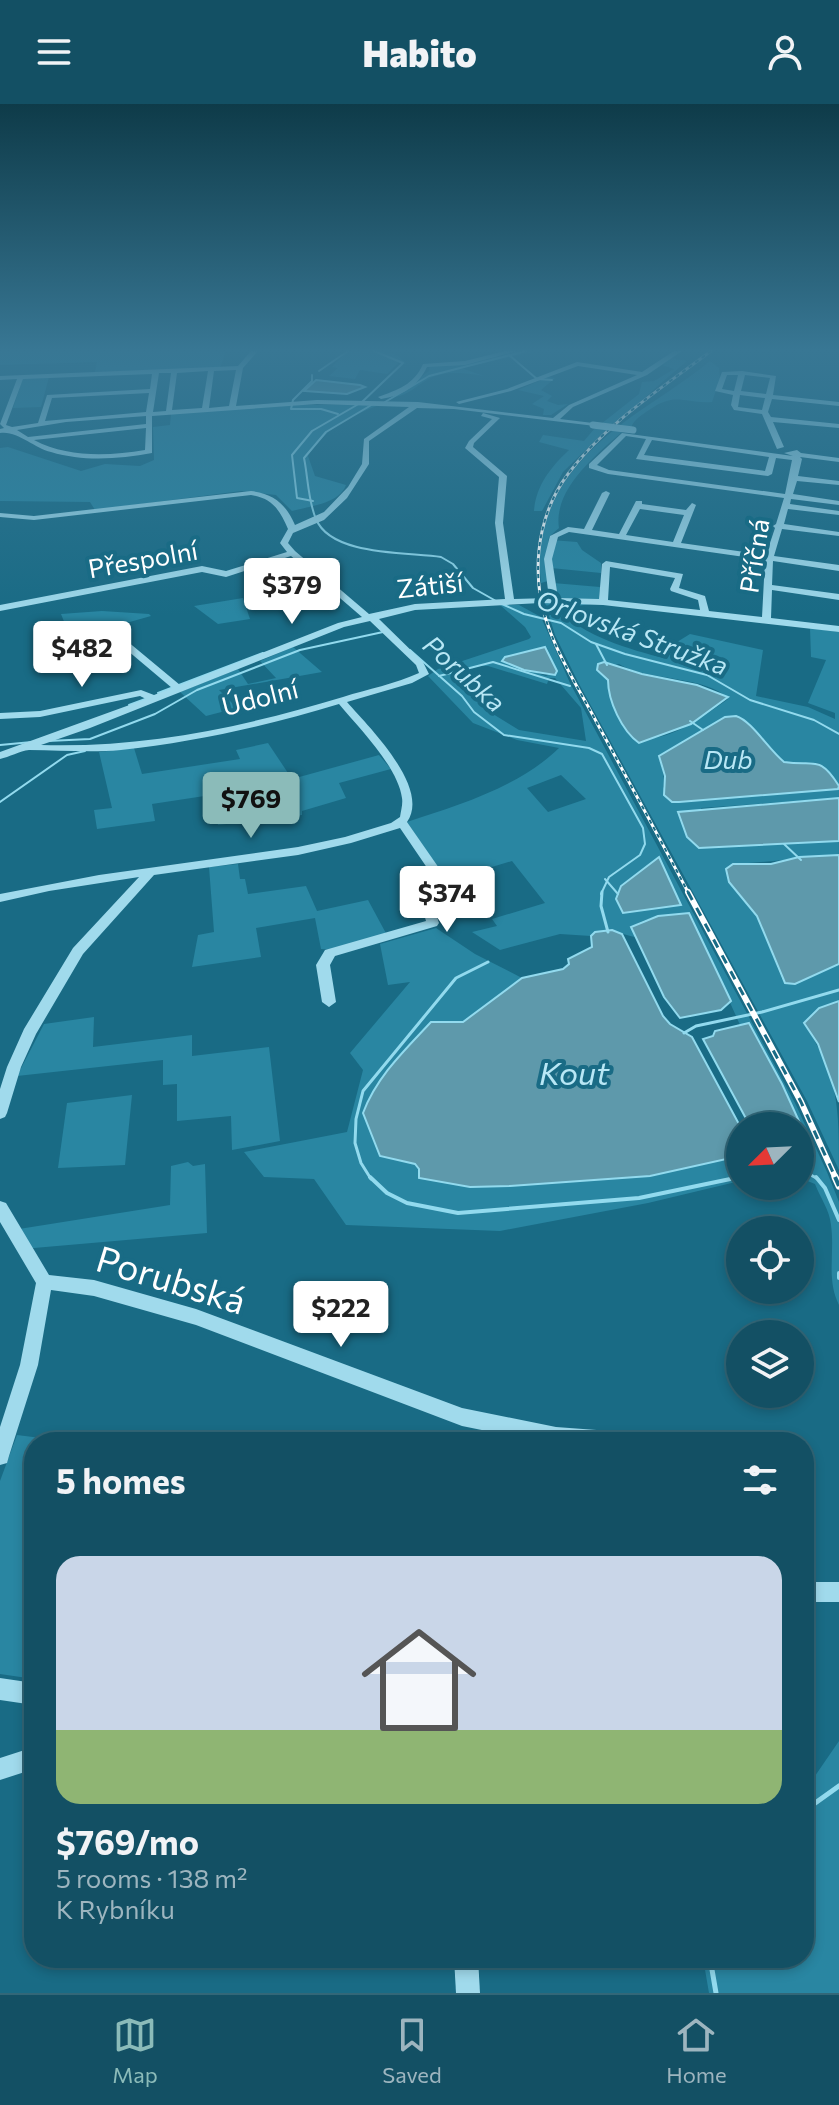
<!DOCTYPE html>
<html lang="en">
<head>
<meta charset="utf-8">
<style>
	body { margin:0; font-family:Commissioner,sans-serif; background:#1c576a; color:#f1f3f6; height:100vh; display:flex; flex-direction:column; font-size:30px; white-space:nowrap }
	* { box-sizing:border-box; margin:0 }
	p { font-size:26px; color:#9db5bf }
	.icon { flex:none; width:44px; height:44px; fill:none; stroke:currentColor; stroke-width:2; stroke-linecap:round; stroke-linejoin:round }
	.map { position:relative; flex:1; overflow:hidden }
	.side { position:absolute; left:24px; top:1328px; width:790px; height:536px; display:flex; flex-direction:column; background:#135064; border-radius:32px; box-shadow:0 4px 12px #0003,0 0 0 2px #326778 }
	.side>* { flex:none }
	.needle { width:52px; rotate:246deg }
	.tools { position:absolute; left:726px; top:1008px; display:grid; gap:16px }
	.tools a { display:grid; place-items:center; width:88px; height:88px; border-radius:50%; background:#135064; box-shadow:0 4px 12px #0003,0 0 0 2px #326778; font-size:40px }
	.price { position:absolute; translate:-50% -68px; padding:0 18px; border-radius:8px; background:#fff; color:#222; font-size:26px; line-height:52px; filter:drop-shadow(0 2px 4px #0008) }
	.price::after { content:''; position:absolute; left:50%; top:48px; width:24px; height:18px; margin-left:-12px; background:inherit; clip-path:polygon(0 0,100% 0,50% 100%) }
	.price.selected { background:#8bbbb9; color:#111 }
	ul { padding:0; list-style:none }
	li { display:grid; align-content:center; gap:16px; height:424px; padding:0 32px }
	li+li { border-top:2px solid #326778 }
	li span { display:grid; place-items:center; height:248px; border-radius:24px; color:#555 }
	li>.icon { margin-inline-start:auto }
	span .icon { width:144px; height:144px; fill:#fffc; stroke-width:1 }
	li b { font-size:34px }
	h2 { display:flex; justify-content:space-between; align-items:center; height:96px; padding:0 32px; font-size:34px }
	header { display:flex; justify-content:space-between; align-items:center; height:104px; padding:0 32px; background:#135064; font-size:36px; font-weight:800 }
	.dock { display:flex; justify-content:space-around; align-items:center; height:112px; border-top:2px solid #326778; background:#135064; font-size:22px; color:#9db5bf }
	.dock a { display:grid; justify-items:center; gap:4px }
	.dock .selected { color:#8bbbb9 }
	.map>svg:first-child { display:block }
</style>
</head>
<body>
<header><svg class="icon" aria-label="menu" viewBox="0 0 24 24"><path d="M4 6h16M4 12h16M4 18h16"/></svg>Habito<svg class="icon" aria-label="person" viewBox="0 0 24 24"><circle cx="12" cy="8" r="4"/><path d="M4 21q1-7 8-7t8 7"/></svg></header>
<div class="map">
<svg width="839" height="1889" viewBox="0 0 839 1889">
	<rect width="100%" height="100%" fill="#196b85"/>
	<g fill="#2986a2" fill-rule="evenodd">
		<path d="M0 247H226L220 264 95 268 97 258 0 261Z"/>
		<path d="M347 247C366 247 395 243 406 260L398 259 387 270 360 266 355 275 329 272 338 264 332 263Z"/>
		<path d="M520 247 534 248 461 264 484 272C465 269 444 266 427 276 414 283 409 291 394 293L429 267 430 261 475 258Z"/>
		<path d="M671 254 687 257C661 278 639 300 614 321L601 320 639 290 642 278 654 277 674 265 662 261Z"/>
		<path d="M710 257 719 264 720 275 712 298C684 300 676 287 649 306 642 311 634 315 631 324L619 322C649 299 681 281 710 257Z"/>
		<path d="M49 273 41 303 13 304 23 274Z"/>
		<path d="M548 273 555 274 541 286 552 292 547 297 558 301 568 300 551 311H543L544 305 532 300 544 292 518 286Z"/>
		<path d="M297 301H379C353 311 322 326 308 352L315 372 346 381C339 400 310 402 292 407L276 391 241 387 95 406 90 398 0 397V344L8 343 81 367 105 360 140 362 154 356 153 323 170 321 171 310Z"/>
		<path d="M595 324 607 325 563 368 542 407H534C536 381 551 363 569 346L539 338 543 331 584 337Z"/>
		<path d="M614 326 623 327C597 350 553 385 559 424L549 433 546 454 548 477 541 479C533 414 565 365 614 326Z"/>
		<path d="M551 436 577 438 582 446 601 459V469L551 464Z"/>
		<path d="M553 479 600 483 599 496 557 495Z"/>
		<path d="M243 494 250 515 218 520 194 502Z"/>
		<path d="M545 499 591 500 556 505C589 534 625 544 667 555L677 538 690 530 763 546 756 592 808 603 835 615V609L808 599 826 556 811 553 810 524 839 528V682L819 659 784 658C769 645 751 617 736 612L703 626 659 651C660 663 666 670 663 683L679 698 839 683V694L701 704 699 744 839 737V751C803 754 769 758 733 760L729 778 757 812 782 875 795 880 839 860V897L819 904 804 919C839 974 839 1003 839 1066L807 997 578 578 555 531ZM619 560C646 577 709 572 728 595 700 615 667 640 632 634L610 592 608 576 598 566Z"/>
		<path d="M500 501H519L541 513 570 579 795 999 827 1068 839 1098V1201C826 1175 835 1150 831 1121 830 1107 820 1093 815 1080L800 1074V1049L813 1050 782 980 749 919 740 921 692 813C670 812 650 810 632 823L635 833C620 830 604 821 591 832L560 830 500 846 472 828 497 822 492 815 545 799 512 757 452 775 444 773 407 718C459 701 519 683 559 644L517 636 473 619 428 572 438 565 529 535 531 533 525 523ZM547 544 557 567 546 572 502 557ZM477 562H488L547 580 549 574H555L581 604 586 637 519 626 493 610 451 571ZM561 671 586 695 548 708 527 684Z"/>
		<path d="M102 507 149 510 151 512 112 523 106 517 67 525 61 510Z"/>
		<path d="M293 543 322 568 219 586 237 604 206 612 180 588 238 565 248 580 276 574 260 557Z"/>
		<path d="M268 639 292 675 379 651 391 665 339 679 346 694 302 707V711L218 721 211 691 152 700 155 717 97 725 94 706 112 704 99 648 134 644 142 670 240 655 236 646Z"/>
		<path d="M238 760 240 775H245L248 790 306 782 317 807 368 796 388 833 334 846 321 845 315 814 256 824 261 853 192 863 198 831 214 828 209 763Z"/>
		<path d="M436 824 475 850 522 874 463 918 447 917 376 1038 381 1052 415 1060 419 1065V1074L470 1083 510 1082 650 1072 740 1052V1077L648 1099 500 1127 346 1121 314 1075 264 1073 244 1048 347 1028 363 966 350 949 410 878 388 881 380 840Z"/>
		<path d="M94 913 93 943 192 931V952L269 943 280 1037 232 1046 231 1012 177 1017V980L163 981V956L17 972 44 920Z"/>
		<path d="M132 991 125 1061 58 1064 67 999Z"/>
		<path d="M188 1058 193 1062 205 1060 207 1129 34 1144H30L19 1125 170 1101 171 1062Z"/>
		<path d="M17 1331 73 1338H34V1575L0 1570V1377Z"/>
		<path d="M839 1637V1889H709L703 1854H804V1688Z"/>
	</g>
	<g fill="#5e99ab" stroke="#92daee" stroke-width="2">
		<path d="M316 276 360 281 365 283 347 290 304 287Z"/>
		<path d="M545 543 557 567 555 571 524 566 502 557 505 553Z"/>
		<path d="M604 558 642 570 697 581 728 593 691 620 639 639C622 627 608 597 608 576L597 566 598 560Z"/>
		<path d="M736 612C752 617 768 645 784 658 815 663 819 650 839 682L838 685 679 698H672L664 691 665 672 659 652 725 613Z"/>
		<path d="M839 694V737L699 744 687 733 678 708Z"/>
		<path d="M839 751V860L795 880 785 879 757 812 729 778 726 765 733 760H771L799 753Z"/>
		<path d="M659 753 681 801 623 809 616 795 621 782Z"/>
		<path d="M689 809 731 897 721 906 680 914 664 893 631 823 658 812Z"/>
		<path d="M612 826 622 830 663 912 670 920 692 933 740 1022V1052L650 1072 510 1082 470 1083 419 1074V1065L415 1060 380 1052 363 1009C377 972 405 946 431 918H463L522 874 563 865 569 860 568 855 592 843 591 832 595 828Z"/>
		<path d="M839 897V998L818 940 804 919 819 904Z"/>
		<path d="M749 919 782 980 814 1050 800 1049V1022H750L703 935 713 932 715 927Z"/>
	</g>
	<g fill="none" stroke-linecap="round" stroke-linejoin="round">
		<g stroke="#92daee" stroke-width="2">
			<path d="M509 251 537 275 552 276"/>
			<path d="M319 267 348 247"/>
			<path d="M312 271V277L293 296 291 305H321L338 310"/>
			<path d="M385 298 429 272 526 247"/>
			<path d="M373 300 326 328 304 354C308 373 308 397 316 415 331 452 407 448 441 453L453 460 473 484 496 497"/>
			<path d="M313 397 297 394 292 351 312 327 362 298 403 259 374 247"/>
			<path d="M502 500 524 510 561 519 591 538 625 550 707 571 750 596 814 616 839 630"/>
			<path d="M596 540 607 561"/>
			<path d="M410 546 462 592 474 608 504 631 589 644 602 650 643 724 645 740 640 751 609 773 601 790"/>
			<path d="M439 572 493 558 570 582"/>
			<path d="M158 589 263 549"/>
			<path d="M129 601 148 594"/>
			<path d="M690 617 703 626"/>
			<path d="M48 637 90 635 155 610 197 586 300 546 383 528"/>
			<path d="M0 641 32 638"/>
			<path d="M0 698 67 651 85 647"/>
			<path d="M784 740 801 756"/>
			<path d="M605 775 618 790"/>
		</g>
		<g stroke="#92daee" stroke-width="3">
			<path d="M602 788 601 802 608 828"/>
			<path d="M684 929 696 922 762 908 839 886"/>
			<path d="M800 1065 818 1075"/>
			<path d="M371 1075 361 1059 355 1039 356 1015 363 987 456 874 488 858"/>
			<path d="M732 1075 740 1073"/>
		</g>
		<g stroke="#92daee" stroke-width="4">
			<path d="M370 1073 387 1089 407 1099 458 1109 639 1094 740 1073"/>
			<path d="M816 1073 825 1084 839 1116"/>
			<path d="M839 1169V1174"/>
		</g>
		<g stroke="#92daee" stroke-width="5">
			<path d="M804 1707 839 1682"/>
			<path d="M710 1854 716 1889"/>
		</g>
		<g fill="#a0daec" fill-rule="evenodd">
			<path d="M251 247H258L243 264 236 302 317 296 418 298 553 314 569 301 637 271 578 262 511 287 459 300 456 298 507 285 577 258 642 268 674 247H682L647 271 573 303 560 315 593 319 595 322 454 305 417 304 369 337V360L347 394 324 416 293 429 288 439 295 447 369 510 415 500 505 495 495 419 499 373 465 344 469 337 492 315 481 312 483 309 500 314 474 339 473 343 507 372 503 419 514 495 549 494 544 455 550 432 568 423 584 425 602 389 606 387 610 389 592 426 619 430 636 397H642V400L686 406 692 399 696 401 681 439 766 451 775 424 773 422 776 420 784 394 608 370 589 364V360L622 329 793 352 784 349 797 346 801 349 839 354V358L800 353 802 355 798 372 839 377V381L797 377 793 390 839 397V401L791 395 790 400 839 407V411L788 405 784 420 839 428V432L782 425 774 452 839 461V467L773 457 772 481 839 490V496L772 486 771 514 839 522V528L603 501 540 499 415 506 379 515 423 558 429 570 412 579 347 598C369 623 431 684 407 718L448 777 433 800 439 819 437 822 335 852 330 861 336 898 329 903 322 898 316 861 325 846 426 817 421 800 436 777 400 724 351 739 298 751 154 771 83 850 36 930 21 963 7 1009 5 1013 0 1015V985L7 963 24 925 73 844 139 773 49 787 0 798V790L99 771 298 743 345 733 391 719 400 713C401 706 403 700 402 694 398 663 359 624 339 600 267 622 195 638 121 646 90 649 60 646 29 646 20 647 9 653 0 655V648L146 595 140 592 40 613 0 615V609L40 607 141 586 154 591 172 584 115 536V532H121L180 581 338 519 362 513 291 452 226 473 202 468 0 507V501L202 462 226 467 287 448 280 439 288 425C280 406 272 394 251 391L34 416 0 413V409L34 412 251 387C274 390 286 400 295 421L324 408 348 383 362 360 364 335 409 303 317 300 152 312V349C119 355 84 358 51 348 34 344 17 326 0 329V325L4 324 0 320 17 275 0 276V272L238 262ZM236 266 229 302 209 304 214 267ZM208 267 202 304 172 306 177 269ZM159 269H171L166 307 153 308ZM152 270 150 285 47 291 38 319 12 323 6 321 23 275ZM149 289 146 308 45 317 52 294ZM146 312V320L28 333 17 326 66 318ZM146 324 145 346C109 352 68 354 34 336ZM626 332 646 335 636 355 768 372 772 370 776 354 792 356 785 390 609 366 597 361ZM652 336 769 353 765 367 644 351ZM640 405 684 411 673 438 626 431ZM569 428 765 456 762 513 709 507 705 492 679 484 683 470 606 457 602 460 599 495 558 494 552 455 558 433ZM610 463 675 474 670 485 671 487 698 496 700 506 608 496ZM370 517 416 561 419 569C395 580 368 585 343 593 244 623 145 644 41 641L90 624 344 523Z"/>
			<path d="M505 247H517L465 261 427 263C418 282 402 292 381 295L378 293C397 286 414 281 423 260L465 257Z"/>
			<path d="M742 267 776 272 773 291 839 298V302L772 295 768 308 771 313 839 320V324L773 318 784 343 777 345 762 310 734 306 731 301 733 291 715 287 722 268ZM727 271H738L734 287 722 285ZM745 271 770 274 766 290 741 287ZM740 291 765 294 762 306 738 303Z"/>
			<path d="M0 1097 6 1099 49 1171 94 1176 196 1205 462 1304 556 1323 637 1329 644 1331 646 1338H541L462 1322 196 1221 94 1192 51 1186 38 1261 9 1352 7 1359 0 1361V1323L20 1261 36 1179 0 1118Z"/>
			<rect x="804" y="1478" width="35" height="20"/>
			<path d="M0 1574 34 1579V1601L0 1596Z"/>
			<path d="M34 1643V1665L0 1676V1654Z"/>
			<path d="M454 1854H478L480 1889H456Z"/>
		</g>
		<defs>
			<path id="rail-far2" d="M689 790C659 733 628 676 597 619 576 579 547 536 540 491 534 448 542 405 568 370 605 320 662 284 711 247"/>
			<path id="rail-far1" d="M688 788 801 998 836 1075"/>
			<path id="rail" d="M835 1073 839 1082"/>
		</defs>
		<use href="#rail-far2" stroke="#fff" stroke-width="3"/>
		<use href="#rail-far1" stroke="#fff" stroke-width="6"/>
		<use href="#rail" stroke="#fff" stroke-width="7"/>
		<use href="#rail-far2" stroke="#196b85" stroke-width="2" stroke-dasharray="4" stroke-linecap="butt"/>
		<use href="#rail-far1" stroke="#196b85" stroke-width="3" stroke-dasharray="9" stroke-linecap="butt"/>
		<use href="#rail" stroke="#196b85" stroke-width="4" stroke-dasharray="11" stroke-linecap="butt"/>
		<path stroke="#a0daec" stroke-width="7" d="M593 321 633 326"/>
	</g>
	<linearGradient id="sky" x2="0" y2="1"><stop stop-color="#0e3b49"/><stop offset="0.48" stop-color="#387794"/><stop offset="1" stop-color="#387794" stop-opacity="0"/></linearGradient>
	<rect width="839" height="512" fill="url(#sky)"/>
	<g text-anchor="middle" stroke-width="8" stroke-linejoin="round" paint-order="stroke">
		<g font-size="26" fill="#fff" stroke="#196b85">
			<text transform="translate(755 452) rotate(-81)" y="9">Příčná</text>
			<text transform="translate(143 456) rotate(-10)" y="9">Přespolní</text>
			<text transform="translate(430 482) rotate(-6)" y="9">Zátiší</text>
			<text transform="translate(260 594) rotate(-14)" y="9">Údolní</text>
		</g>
		<g font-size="26" font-style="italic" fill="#b8e7f5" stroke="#196b85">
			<text transform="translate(632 529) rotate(20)" y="9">Orlovská Stružka</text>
			<text transform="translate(464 570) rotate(42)" y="9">Porubka</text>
			<text x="728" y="665">Dub</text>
		</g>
		<g font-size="32" font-style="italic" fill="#b8e7f5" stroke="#196b85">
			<text x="574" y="981">Kout</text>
		</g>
		<g font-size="36" fill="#fff" stroke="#196b85">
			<text transform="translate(171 1176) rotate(17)" y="13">Porubská</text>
		</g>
	</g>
</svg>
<div class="tools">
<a><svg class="needle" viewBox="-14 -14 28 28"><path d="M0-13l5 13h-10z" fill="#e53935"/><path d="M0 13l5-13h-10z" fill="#9db5bf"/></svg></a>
<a><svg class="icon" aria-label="locate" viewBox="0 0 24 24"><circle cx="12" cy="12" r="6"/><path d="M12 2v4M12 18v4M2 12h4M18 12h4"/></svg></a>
<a><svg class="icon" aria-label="layers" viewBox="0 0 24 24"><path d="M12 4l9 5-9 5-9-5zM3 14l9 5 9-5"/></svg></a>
</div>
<b class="price" style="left:292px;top:522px">$379</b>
<b class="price" style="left:82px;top:585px">$482</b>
<b class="price selected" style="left:251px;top:736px">$769</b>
<b class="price" style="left:447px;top:830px">$374</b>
<b class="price" style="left:341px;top:1245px">$222</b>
<section class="side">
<h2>5 homes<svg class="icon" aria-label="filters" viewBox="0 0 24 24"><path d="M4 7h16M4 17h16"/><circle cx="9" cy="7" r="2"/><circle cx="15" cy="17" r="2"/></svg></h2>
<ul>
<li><span style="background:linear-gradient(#c9d6e8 70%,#8fb573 0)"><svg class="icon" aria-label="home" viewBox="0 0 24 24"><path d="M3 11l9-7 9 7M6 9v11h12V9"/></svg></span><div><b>$769/mo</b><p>5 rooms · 138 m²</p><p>K Rybníku</p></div></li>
</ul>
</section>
</div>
<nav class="dock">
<a class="selected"><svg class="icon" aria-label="map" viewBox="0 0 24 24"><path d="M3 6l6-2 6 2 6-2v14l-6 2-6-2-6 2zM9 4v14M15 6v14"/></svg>Map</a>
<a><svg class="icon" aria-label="saved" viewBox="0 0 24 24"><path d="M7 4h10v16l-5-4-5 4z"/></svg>Saved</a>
<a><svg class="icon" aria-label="home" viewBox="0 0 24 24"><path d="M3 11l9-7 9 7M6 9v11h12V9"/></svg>Home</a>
</nav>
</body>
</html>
